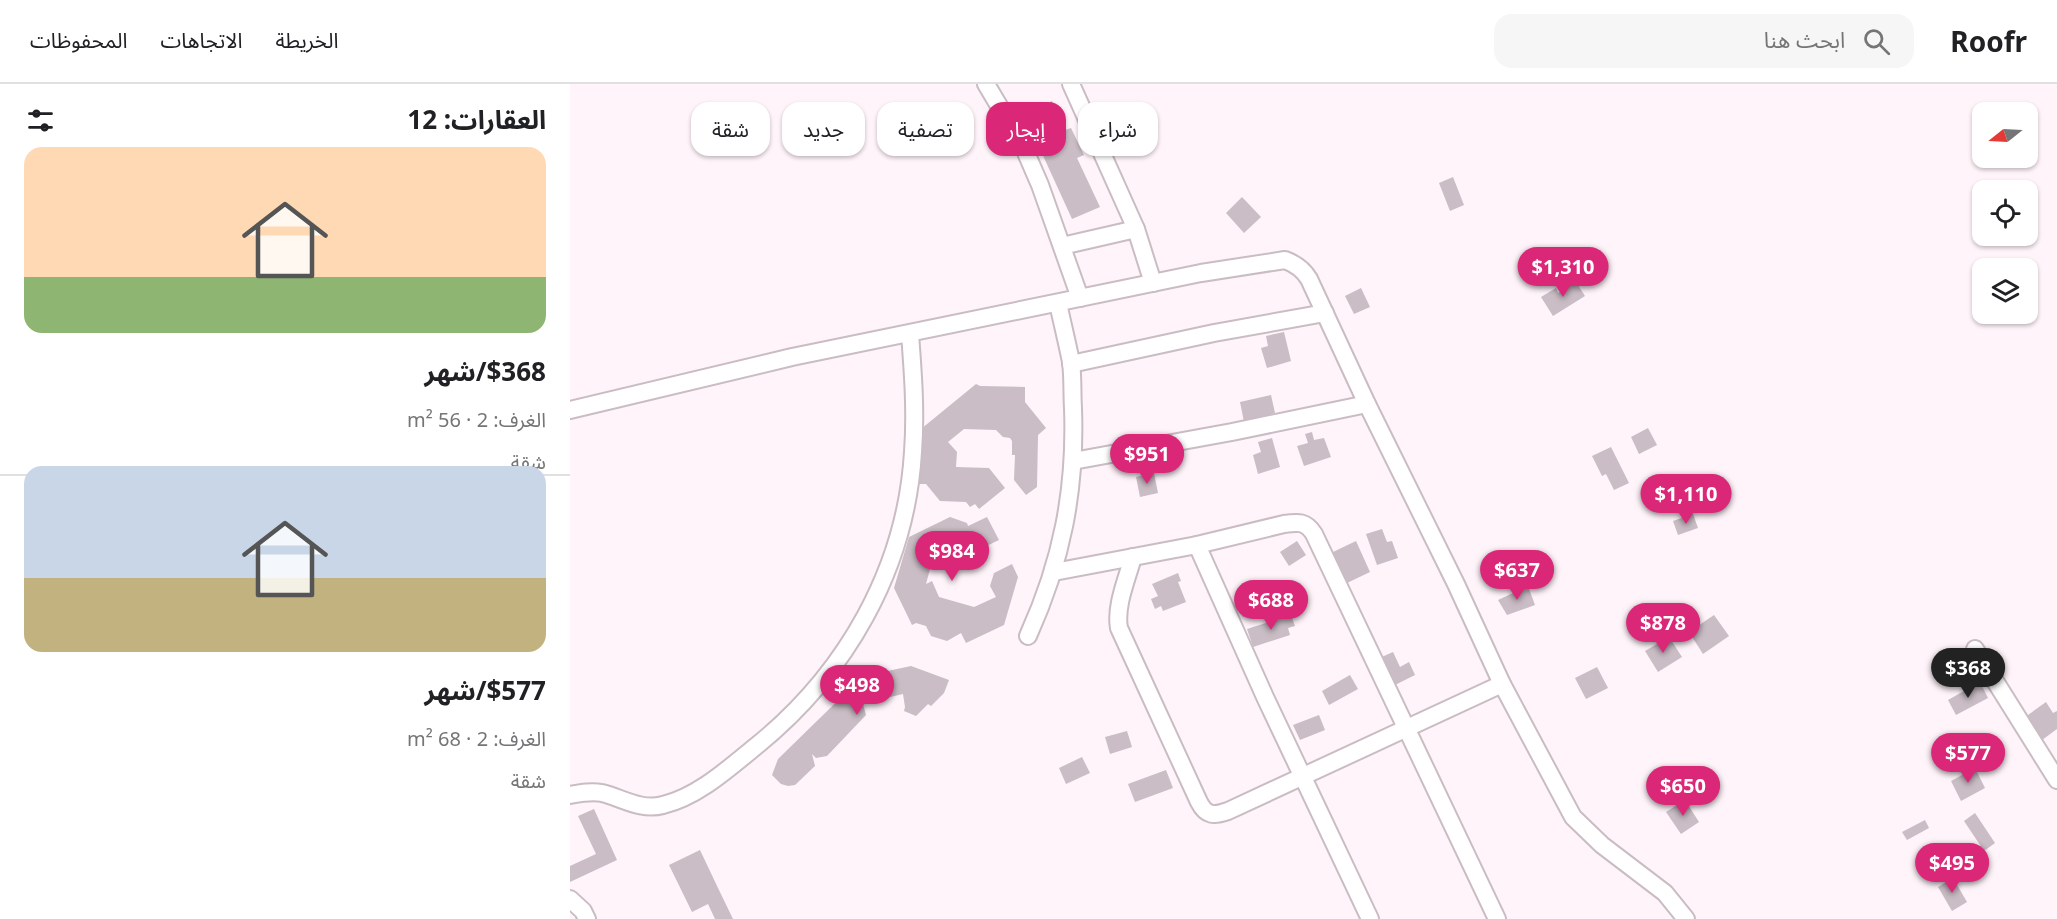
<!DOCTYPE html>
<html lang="ar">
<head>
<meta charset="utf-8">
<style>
	body { margin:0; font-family:"Noto Sans","Noto Sans Arabic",sans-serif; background:#f6f6f6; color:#202124; direction:rtl; height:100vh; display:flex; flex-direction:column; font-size:22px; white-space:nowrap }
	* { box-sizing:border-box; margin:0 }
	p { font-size:20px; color:#757577 }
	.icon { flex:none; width:33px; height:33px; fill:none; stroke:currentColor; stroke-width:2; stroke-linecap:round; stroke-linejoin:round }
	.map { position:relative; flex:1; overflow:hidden; direction:ltr }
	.panel { display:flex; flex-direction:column; background:#fff; width:570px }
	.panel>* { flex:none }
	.hud { position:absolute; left:18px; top:18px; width:570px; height:54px; direction:rtl; display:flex; gap:12px }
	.needle { width:39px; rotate:252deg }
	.buttons { position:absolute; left:1402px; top:18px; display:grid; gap:12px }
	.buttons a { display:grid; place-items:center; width:66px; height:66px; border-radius:12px; background:#fff; box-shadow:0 2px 4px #0004; font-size:30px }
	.price { position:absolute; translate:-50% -51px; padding:0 14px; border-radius:21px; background:#db2777; color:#fff; font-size:20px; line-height:39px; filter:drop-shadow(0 2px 3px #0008) }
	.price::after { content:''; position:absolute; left:50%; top:36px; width:18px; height:14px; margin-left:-9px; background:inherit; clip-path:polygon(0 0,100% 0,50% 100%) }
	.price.current { background:#222; color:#fff }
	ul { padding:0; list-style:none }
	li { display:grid; align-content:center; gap:12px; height:318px; padding:0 24px }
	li+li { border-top:2px solid #e0e0e0 }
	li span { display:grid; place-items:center; height:186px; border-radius:18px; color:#555 }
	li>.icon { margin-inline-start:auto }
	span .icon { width:108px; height:108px; fill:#fffc; stroke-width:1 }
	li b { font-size:26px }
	h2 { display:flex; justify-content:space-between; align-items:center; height:72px; padding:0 24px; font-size:26px }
	.chip { padding:0 21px; border-radius:18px; background:#fff; box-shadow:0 2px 4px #0004; font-size:21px; line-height:54px }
	.chip.current { background:#db2777; color:#fff }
	header { display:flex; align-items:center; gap:36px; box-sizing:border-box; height:84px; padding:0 30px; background:#fff; border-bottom:2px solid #e0e0e0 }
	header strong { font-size:28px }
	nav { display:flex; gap:33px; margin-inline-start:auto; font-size:21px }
	.search { width:420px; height:54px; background:#f6f6f6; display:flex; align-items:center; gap:15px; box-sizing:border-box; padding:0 21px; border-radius:18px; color:#757577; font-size:22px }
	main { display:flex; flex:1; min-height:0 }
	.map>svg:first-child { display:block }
</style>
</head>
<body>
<header>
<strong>Roofr</strong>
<div class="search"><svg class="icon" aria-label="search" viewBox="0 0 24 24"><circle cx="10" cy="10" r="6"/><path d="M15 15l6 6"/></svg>ابحث هنا</div>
<nav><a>الخريطة</a><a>الاتجاهات</a><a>المحفوظات</a></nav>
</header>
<main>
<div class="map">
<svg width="1487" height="835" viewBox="0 0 1487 835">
	<rect width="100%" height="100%" fill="#fff4fa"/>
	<g fill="#cabdc5">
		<path d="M482 17 495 46 501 44 514 71 507 74 530 123 502 135 454 30Z"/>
		<path d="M883 93 894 121 880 127 869 99Z"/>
		<path d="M672 113 691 133 674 149 656 129Z"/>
		<path d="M1006 198 1015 212 983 232 971 213 986 204 988 209Z"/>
		<path d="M791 204 800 223 784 230 775 212Z"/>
		<path d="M714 248 721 277 697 284 691 264 698 262 696 252Z"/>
		<path d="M406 300 410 302 455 303V318L476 344 468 351 467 403 456 411 444 396 445 371H442V357L440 354 433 353 426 346 394 345 378 358 387 368 386 383 419 384 435 404 409 425 405 420 400 423 396 418 370 417 356 400H349L351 345Z"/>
		<path d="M701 311 705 329 674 338 670 318Z"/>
		<path d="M1078 344 1087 361 1069 370 1061 353Z"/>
		<path d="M742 348 744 356 754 354 761 373 734 382 727 362 738 359 735 350Z"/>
		<path d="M702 354 710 383 688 390 683 371 691 368 688 358Z"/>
		<path d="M1041 363 1059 399 1044 406 1036 390 1032 392 1022 372Z"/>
		<path d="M584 389 588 409 570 413 566 393Z"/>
		<path d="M1123 430 1128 444 1108 451 1103 437Z"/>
		<path d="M380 433 397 439 398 442 417 433 429 456 392 474 374 468 363 474 356 500 362 497 369 513 404 523 426 513 420 502 424 489 442 480 448 493 434 541 396 559 391 549 377 557 361 552 356 542 346 539 342 541 324 504 339 453Z"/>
		<path d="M812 445 817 458 822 457 828 474 807 481 796 450Z"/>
		<path d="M727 457 736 471 719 482 710 468Z"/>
		<path d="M786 457 800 488 777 499 763 468Z"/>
		<path d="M608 489 611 497 608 498 616 518 593 527 591 522 585 525 581 515 588 512 582 500Z"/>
		<path d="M958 502 965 521 937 531 928 516Z"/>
		<path d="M696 506 703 519 673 533 667 519Z"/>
		<path d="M721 531 725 542 718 544 720 551 683 563 677 545Z"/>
		<path d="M1144 531 1159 552 1133 570 1119 548Z"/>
		<path d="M1099 553 1112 573 1088 588 1075 567Z"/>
		<path d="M823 568 830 583 839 578 845 591 819 604 805 576Z"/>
		<path d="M341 582 379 596 374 609 361 622 358 620 346 632 334 627 335 623 333 610 312 615 304 609 293 620 296 631 257 672 246 674 242 670 245 682 225 701 218 702 211 700 202 691 208 675 293 592 298 594 306 586 313 588Z"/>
		<path d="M1027 583 1038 604 1016 615 1005 594Z"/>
		<path d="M780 591 788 605 759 621 752 607Z"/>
		<path d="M1410 598 1418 614 1386 631 1378 616Z"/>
		<path d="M1476 618 1483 629 1487 627V645L1468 659 1451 636Z"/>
		<path d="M749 631 755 646 730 656 723 641Z"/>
		<path d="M557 647 562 663 540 670 535 653Z"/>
		<path d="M512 673 520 689 496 700 489 684Z"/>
		<path d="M1405 684 1415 704 1391 717 1381 697Z"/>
		<path d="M596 686 603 704 565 718 558 700Z"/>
		<path d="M1115 716 1129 738 1111 750 1096 728Z"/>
		<path d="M24 725 47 776 0 798V782L26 770 8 732Z"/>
		<path d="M1405 729 1425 759 1414 767 1394 737Z"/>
		<path d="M1355 736 1359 744 1337 756 1332 748Z"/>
		<path d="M130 766 148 804 163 835H145L138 820 122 828 99 781Z"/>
		<path d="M1383 794 1397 818 1382 827 1368 803Z"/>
	</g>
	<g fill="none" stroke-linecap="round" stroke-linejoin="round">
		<defs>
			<g id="minor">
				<path d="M416 0 454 64 470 101 510 214"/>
				<path d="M501 0 566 145 583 199"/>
				<path d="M492 162 566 145"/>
				<path d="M501 280 644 249 755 229"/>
				<path d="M0 326 222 273 631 189 715 176C726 180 733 185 739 195L797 320 886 500 932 600 1003 733 1032 761 1095 809 1116 835"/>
				<path d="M503 377 662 348 797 320"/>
				<path d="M627 461 695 613 800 835"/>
				<path d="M563 473C557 495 545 522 549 544L629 718C636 732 644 732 658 727L932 600"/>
				<path d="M484 488 627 461 714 440C728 438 736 437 744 450L927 835"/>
				<path d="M458 552C492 477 506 406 503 324 502 309 503 293 501 278 497 258 492 238 488 219"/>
				<path d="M1405 565 1487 696"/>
				<path d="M0 711C11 709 21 707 32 709 52 714 71 727 93 721 127 713 158 685 185 663 276 590 336 485 343 368 346 328 343 289 340 250"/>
				<path d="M0 815 13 827 17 835"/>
			</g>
		</defs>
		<use href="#minor" stroke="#cabcc4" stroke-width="20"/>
		<use href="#minor" stroke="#fff" stroke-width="16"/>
	</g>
</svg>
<div class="buttons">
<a><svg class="needle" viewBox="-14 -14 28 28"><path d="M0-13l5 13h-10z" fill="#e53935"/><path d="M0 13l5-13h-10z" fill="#757577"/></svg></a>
<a><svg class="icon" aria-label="locate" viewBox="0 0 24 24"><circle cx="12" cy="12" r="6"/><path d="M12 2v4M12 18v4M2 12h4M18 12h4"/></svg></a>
<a><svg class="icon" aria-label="layers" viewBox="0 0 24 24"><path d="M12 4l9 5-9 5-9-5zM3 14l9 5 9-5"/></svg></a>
</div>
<b class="price" style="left:993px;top:214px">$1,310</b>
<b class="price" style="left:577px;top:401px">$951</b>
<b class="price" style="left:1116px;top:441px">$1,110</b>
<b class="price" style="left:382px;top:498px">$984</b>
<b class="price" style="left:947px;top:517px">$637</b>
<b class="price" style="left:701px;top:547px">$688</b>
<b class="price" style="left:1093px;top:570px">$878</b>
<b class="price current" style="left:1398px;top:615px">$368</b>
<b class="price" style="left:287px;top:632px">$498</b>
<b class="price" style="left:1398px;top:700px">$577</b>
<b class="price" style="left:1113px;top:733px">$650</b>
<b class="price" style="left:1382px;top:810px">$495</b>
<div class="hud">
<a class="chip">شراء</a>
<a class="chip current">إيجار</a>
<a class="chip">تصفية</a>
<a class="chip">جديد</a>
<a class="chip">شقة</a>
</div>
</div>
<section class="panel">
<h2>العقارات: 12<svg class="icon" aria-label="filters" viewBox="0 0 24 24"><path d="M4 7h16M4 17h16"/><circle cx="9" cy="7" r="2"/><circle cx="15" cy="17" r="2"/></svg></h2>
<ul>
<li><span style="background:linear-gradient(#ffd9b3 70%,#8fb573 0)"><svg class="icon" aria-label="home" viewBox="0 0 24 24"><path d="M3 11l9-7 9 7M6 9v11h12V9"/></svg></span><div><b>$368/شهر</b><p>الغرف: 2 · 56 m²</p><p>شقة</p></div></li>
<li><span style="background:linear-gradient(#c9d6e8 60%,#c2b280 0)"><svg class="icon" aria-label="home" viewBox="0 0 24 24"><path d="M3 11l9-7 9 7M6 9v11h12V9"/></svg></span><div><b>$577/شهر</b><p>الغرف: 2 · 68 m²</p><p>شقة</p></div></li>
</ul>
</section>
</main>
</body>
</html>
